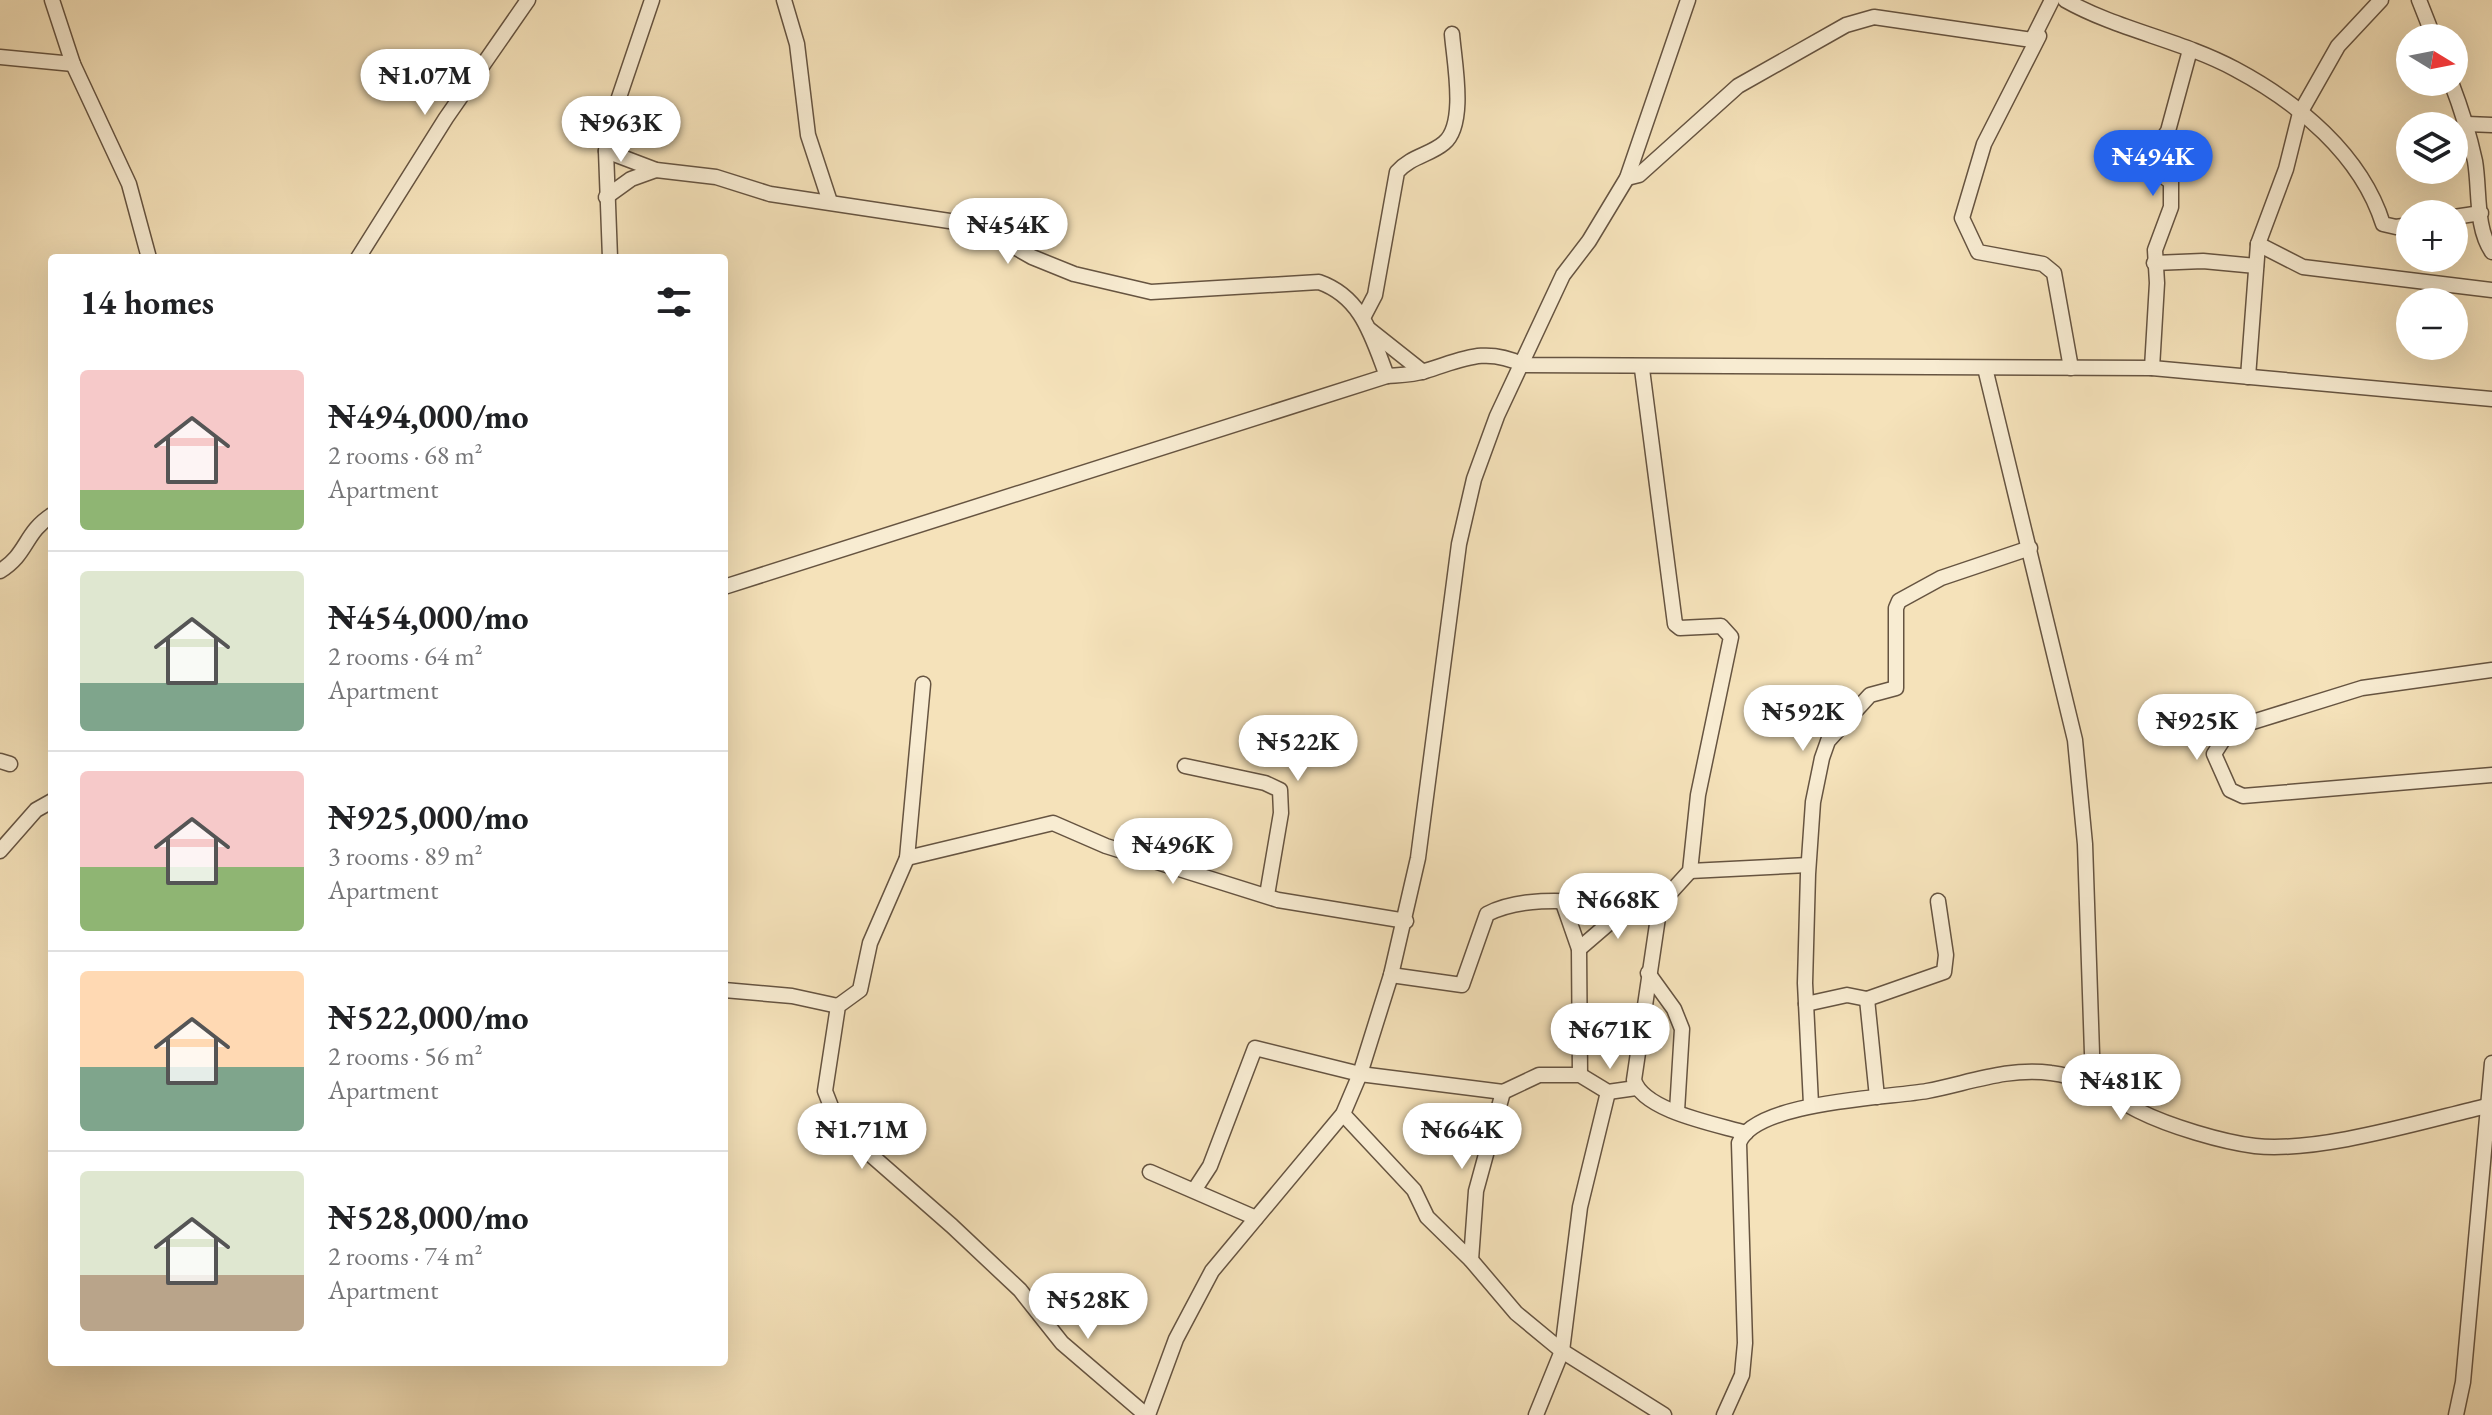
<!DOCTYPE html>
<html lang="en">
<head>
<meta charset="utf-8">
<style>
	body { margin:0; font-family:"EB Garamond",serif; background:#f6f6f6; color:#202124; height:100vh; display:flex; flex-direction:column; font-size:30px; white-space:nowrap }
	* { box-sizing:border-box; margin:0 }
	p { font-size:26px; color:#757577 }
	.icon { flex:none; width:44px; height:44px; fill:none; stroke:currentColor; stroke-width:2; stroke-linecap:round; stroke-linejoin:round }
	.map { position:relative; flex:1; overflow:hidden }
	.panel { position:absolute; left:48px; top:254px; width:680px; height:1112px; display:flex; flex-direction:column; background:#fff; border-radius:8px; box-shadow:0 8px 32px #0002 }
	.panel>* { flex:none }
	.needle { width:52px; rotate:100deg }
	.buttons { position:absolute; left:2396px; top:24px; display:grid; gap:16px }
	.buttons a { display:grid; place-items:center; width:72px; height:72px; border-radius:50%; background:#fff; box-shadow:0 8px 32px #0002; font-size:40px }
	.price { position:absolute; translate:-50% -68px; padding:0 18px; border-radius:28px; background:#fff; color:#222; font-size:26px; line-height:52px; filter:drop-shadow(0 2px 4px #0008) }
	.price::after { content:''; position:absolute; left:50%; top:48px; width:24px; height:18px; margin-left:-12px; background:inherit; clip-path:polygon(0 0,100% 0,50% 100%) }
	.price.selected { background:#2563eb; color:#fff }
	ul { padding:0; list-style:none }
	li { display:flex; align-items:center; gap:24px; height:200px; padding:0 32px }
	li+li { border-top:2px solid #e0e0e0 }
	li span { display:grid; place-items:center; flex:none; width:224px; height:160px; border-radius:8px; color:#555 }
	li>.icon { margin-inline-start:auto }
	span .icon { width:96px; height:96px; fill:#fffc; stroke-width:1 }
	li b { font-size:34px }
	h2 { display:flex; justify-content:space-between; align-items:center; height:96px; padding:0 32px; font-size:34px }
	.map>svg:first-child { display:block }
</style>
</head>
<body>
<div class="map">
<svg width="2492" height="1415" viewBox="0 0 2492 1415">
	<rect width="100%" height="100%" fill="#f5e2ba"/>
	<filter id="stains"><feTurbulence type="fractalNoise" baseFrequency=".0025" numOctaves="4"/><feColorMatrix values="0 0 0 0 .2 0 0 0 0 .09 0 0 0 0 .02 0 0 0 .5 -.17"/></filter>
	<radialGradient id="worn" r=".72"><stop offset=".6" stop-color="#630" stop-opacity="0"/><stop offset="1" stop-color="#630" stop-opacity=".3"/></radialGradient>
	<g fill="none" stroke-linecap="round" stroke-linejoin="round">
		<defs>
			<g id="minor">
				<path d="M52 0 73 64 129 184 149 258"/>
				<path d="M784 0 797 44 808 135 830 202"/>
				<path d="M2065 0C2118 30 2181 40 2235 69 2297 102 2361 154 2383 224L2396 227 2410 225"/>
				<path d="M2419 0 2434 38"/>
				<path d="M2039 36 1984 144 1962 218 1978 252 2043 264 2054 273 2071 368"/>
				<path d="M0 57 73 64"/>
				<path d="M2451 82C2461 108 2469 133 2475 161 2480 190 2475 227 2492 252"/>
				<path d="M2467 124 2492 125"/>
				<path d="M606 151 656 170 716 177 770 194 976 225 1032 257 1074 274 1151 292 1319 282C1362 297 1372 337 1387 376"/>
				<path d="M1627 178 1639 175 1738 86 1846 25 1874 17 2032 40 2052 0"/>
				<path d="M606 197 631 179 656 170"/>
				<path d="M2454 217 2481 213"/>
				<path d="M2258 244 2303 267 2492 290"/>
				<path d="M358 258 446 118 528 0"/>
				<path d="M610 258 606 151 610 124 652 0"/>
				<path d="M2154 263 2203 261 2256 266"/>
				<path d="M1364 316 1375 295 1397 172C1411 156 1430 155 1444 143 1467 124 1454 61 1452 34"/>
				<path d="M1370 330 1423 372"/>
				<path d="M1985 368 2075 740 2085 844 2093 1083"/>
				<path d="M2152 368 2157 283 2155 250 2171 207V182L2149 166 2148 160 2168 131 2190 50"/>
				<path d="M1642 369 1675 624 1680 628 1721 626 1731 637 1698 795 1690 871 1660 904 1634 1080C1643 1111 1716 1124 1746 1133"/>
				<path d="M2248 377 2258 244 2286 169 2300 113 2338 46 2381 0"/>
				<path d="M0 571C28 554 24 533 52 515"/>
				<path d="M724 587 1387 376C1399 375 1413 375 1425 371 1462 360 1484 346 1524 365L2152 368 2492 399"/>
				<path d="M2492 670 2362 688 2230 729 2214 754 2230 790 2243 796 2492 775"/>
				<path d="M923 684 907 858 870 943 860 990 838 1006 825 1091 839 1127 952 1226 1020 1290 1062 1343 1146 1415"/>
				<path d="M0 761 10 764"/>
				<path d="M1185 766 1265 783 1280 790 1281 813 1267 895"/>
				<path d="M0 851 36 810 52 801"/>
				<path d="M907 858 1053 823 1106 846 1278 900 1406 921"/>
				<path d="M1690 871 1808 865"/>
				<path d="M1563 903 1579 949 1580 1075"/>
				<path d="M1579 949 1615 918 1618 904"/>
				<path d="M1648 973 1674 1009 1682 1029 1677 1111"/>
				<path d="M1391 975 1462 985 1487 914C1536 889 1607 908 1660 904"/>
				<path d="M724 990 792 996 838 1006"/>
				<path d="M1867 999 1877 1097"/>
				<path d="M1806 1004 1847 995 1867 999 1944 972 1946 955 1938 901"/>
				<path d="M1811 1104 1805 983 1808 874 1813 802 1822 758 1828 741 1870 695 1896 688V608L1899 601 1941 578 2030 548"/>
				<path d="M1343 1114 1414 1190 1427 1217 1471 1260 1516 1313 1562 1351 1664 1415"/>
				<path d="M1150 1172 1256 1218"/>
				<path d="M1195 1189 1210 1166 1255 1048 1360 1074 1503 1092 1539 1075H1580L1608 1092 1636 1088"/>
				<path d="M1471 1260 1476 1191 1503 1092"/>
				<path d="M1148 1415 1176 1339 1212 1271 1343 1114 1360 1074 1391 975 1418 858 1459 544 1474 479 1497 416 1563 275 1589 241 1627 178 1688 0"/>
				<path d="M1536 1415 1562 1351 1580 1207 1608 1092"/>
				<path d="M1724 1415 1742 1375 1745 1343 1739 1143C1755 1101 1888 1098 1927 1091 1969 1083 2008 1067 2051 1073 2086 1077 2110 1096 2139 1111 2169 1126 2222 1142 2255 1146 2319 1153 2423 1121 2487 1106"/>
				<path d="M2456 1415 2463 1382 2492 1063"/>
			</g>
		</defs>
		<use href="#minor" stroke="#665441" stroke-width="17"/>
		<use href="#minor" stroke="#f8ecd2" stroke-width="14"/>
	</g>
	<rect width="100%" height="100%" filter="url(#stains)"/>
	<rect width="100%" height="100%" fill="url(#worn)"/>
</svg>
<div class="buttons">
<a><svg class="needle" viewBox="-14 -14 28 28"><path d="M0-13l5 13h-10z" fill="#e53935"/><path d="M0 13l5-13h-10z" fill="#757577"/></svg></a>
<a><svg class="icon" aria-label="layers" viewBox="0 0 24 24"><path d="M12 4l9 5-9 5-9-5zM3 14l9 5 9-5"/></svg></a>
<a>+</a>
<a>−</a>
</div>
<b class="price" style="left:425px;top:117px">₦1.07M</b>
<b class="price" style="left:621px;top:164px">₦963K</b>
<b class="price selected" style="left:2153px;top:198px">₦494K</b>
<b class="price" style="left:1008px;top:266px">₦454K</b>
<b class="price" style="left:1803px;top:753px">₦592K</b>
<b class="price" style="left:2197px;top:762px">₦925K</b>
<b class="price" style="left:1298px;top:783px">₦522K</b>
<b class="price" style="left:1173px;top:886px">₦496K</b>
<b class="price" style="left:1618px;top:941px">₦668K</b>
<b class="price" style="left:1610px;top:1071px">₦671K</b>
<b class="price" style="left:2121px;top:1122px">₦481K</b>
<b class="price" style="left:862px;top:1171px">₦1.71M</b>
<b class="price" style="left:1462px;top:1171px">₦664K</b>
<b class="price" style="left:1088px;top:1341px">₦528K</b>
<section class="panel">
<h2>14 homes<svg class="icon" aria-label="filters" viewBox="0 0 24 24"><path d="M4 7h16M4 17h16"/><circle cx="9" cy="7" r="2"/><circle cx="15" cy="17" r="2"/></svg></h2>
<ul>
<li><span style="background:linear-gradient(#f6c9c9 75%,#8fb573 0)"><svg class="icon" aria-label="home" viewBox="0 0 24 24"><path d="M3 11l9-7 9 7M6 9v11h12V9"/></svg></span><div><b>₦494,000/mo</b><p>2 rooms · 68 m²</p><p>Apartment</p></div></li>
<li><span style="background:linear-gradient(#dfe7d0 70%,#7fa58c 0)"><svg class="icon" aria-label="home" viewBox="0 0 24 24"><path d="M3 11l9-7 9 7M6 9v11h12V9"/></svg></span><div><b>₦454,000/mo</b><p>2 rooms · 64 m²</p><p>Apartment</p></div></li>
<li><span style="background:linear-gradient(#f6c9c9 60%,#8fb573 0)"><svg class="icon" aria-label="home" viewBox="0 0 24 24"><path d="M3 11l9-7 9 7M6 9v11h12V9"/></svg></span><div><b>₦925,000/mo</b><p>3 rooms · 89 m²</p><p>Apartment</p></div></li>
<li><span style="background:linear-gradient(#ffd9b3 60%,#7fa58c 0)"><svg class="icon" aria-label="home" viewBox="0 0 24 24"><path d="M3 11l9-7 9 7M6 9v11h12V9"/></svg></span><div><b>₦522,000/mo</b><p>2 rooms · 56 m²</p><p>Apartment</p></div></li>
<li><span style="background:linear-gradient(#dfe7d0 65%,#b9a48a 0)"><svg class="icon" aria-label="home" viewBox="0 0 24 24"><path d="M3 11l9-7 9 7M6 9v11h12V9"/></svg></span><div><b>₦528,000/mo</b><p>2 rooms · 74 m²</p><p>Apartment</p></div></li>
</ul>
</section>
</div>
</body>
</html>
